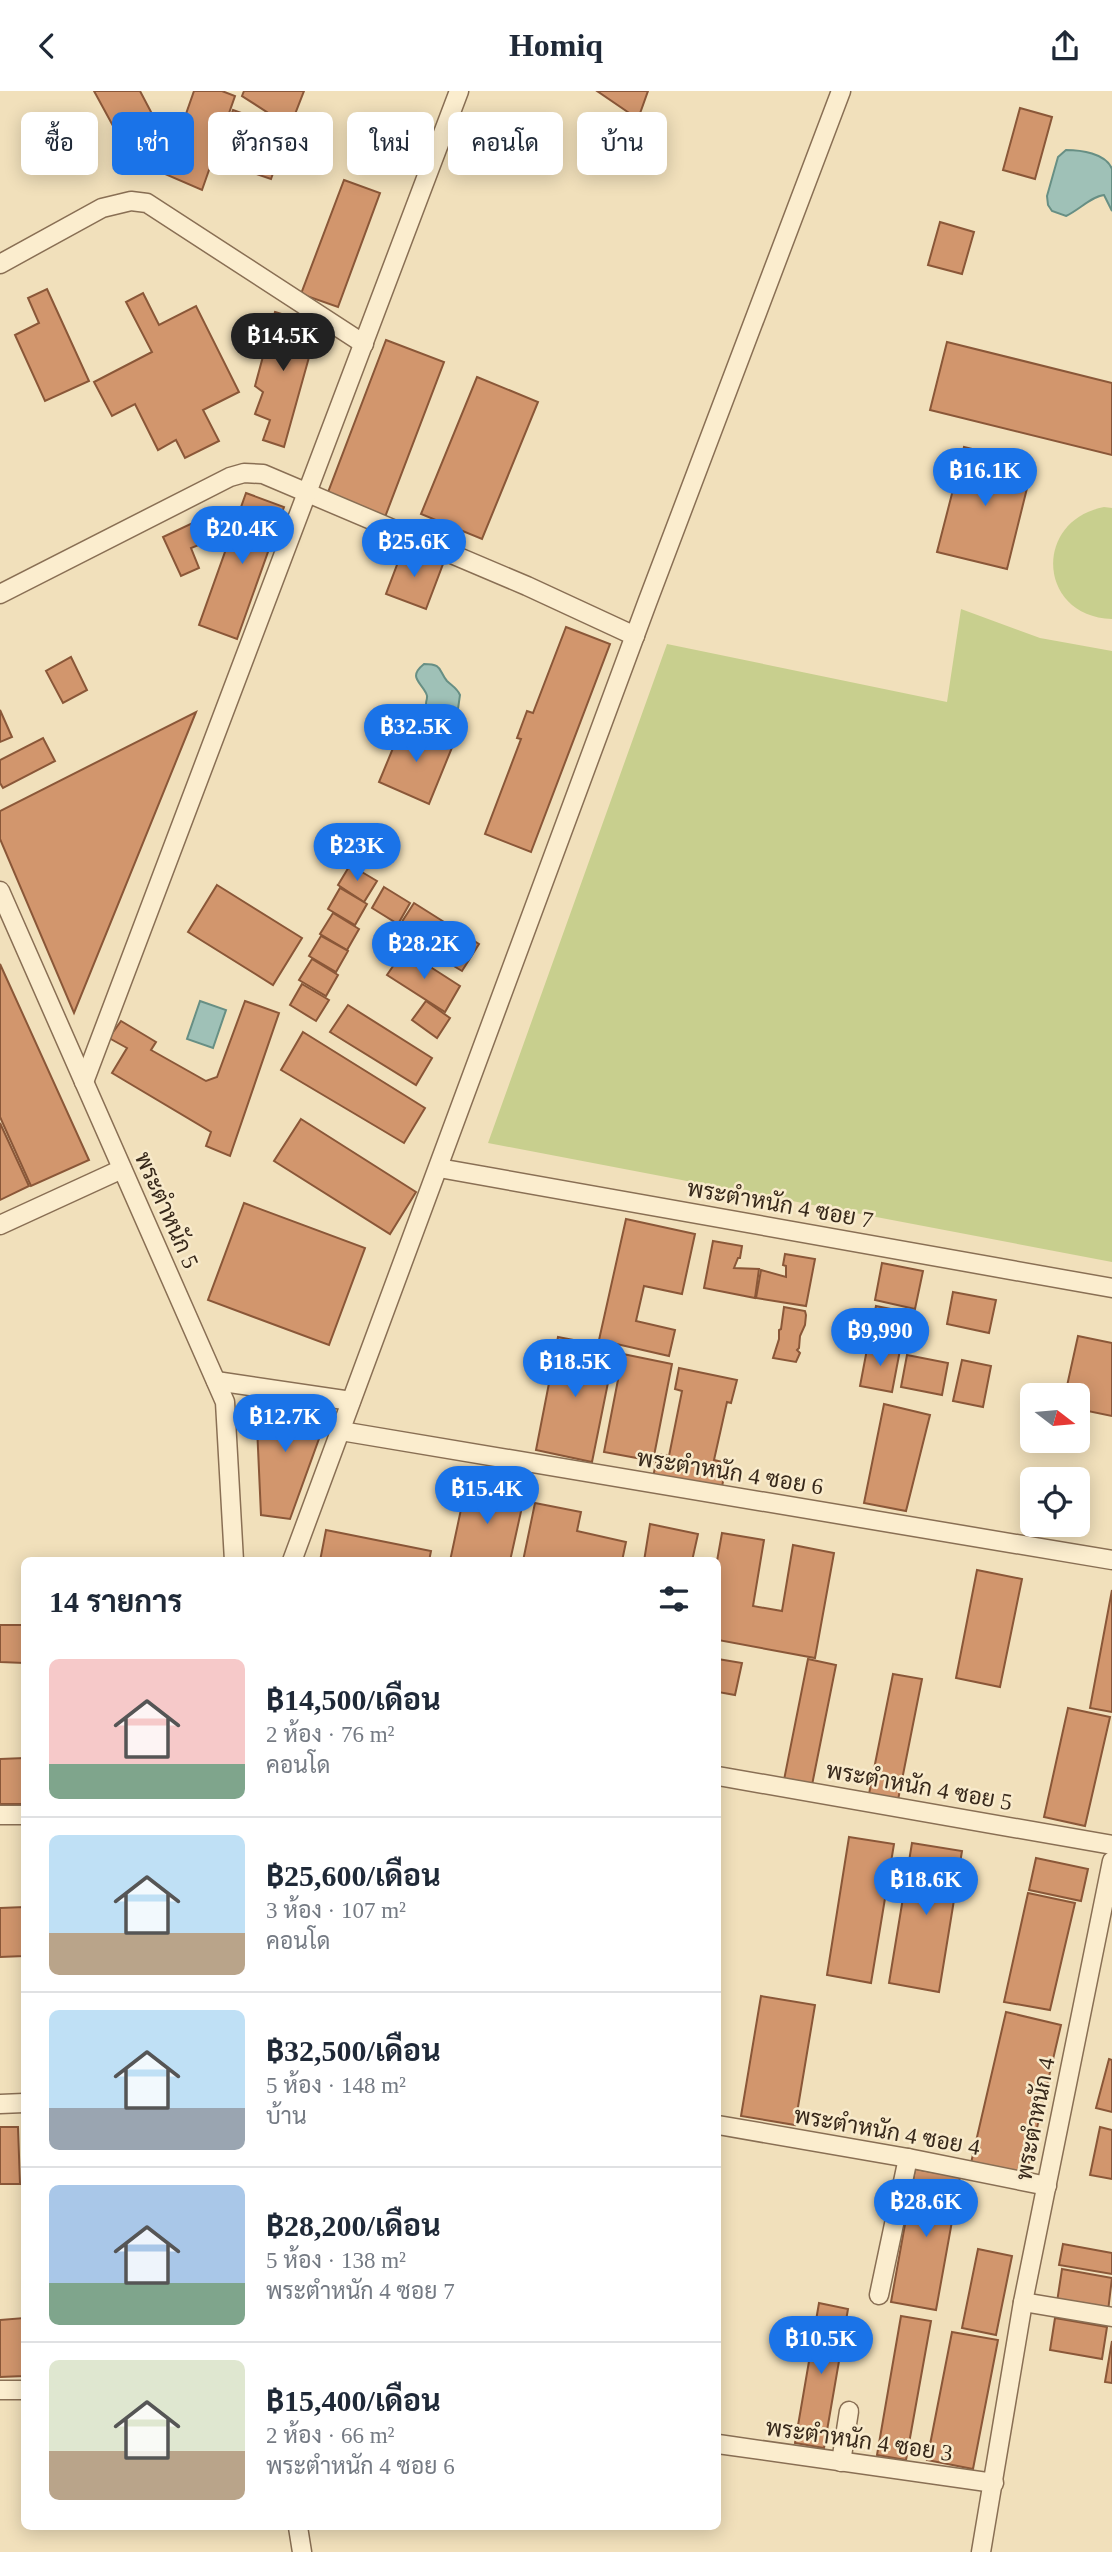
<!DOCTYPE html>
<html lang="th">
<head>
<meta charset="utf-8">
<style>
	body { margin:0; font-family:"Times New Roman",Sarabun,serif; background:#f6f6f7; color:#1f2937; height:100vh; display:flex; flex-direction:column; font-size:26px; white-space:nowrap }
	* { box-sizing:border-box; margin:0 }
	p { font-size:23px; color:#747a83 }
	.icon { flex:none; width:38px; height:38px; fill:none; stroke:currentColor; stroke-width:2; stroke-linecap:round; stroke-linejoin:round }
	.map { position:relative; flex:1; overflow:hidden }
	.side { position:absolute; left:21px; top:1466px; width:700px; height:973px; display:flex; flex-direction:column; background:#fff; border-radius:10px; box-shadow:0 4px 18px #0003 }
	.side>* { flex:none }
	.hud { position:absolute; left:21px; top:21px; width:700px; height:63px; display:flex; gap:14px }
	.needle { width:46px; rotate:106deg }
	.buttons { position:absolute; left:1020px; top:1292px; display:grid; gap:14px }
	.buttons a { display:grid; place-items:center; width:70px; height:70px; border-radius:10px; background:#fff; box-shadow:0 4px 18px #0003; font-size:35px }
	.price { position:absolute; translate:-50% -60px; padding:0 16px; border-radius:24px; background:#1a73e8; color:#fff; font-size:23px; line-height:46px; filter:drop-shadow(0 2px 4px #0008) }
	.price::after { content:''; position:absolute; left:50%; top:42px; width:21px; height:16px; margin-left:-10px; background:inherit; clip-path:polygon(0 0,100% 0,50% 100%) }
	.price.selected { background:#222; color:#fff }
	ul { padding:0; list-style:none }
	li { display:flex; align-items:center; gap:21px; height:175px; padding:0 28px }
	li+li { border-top:2px solid #e0e1e3 }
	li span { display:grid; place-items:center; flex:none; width:196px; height:140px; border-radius:10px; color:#555 }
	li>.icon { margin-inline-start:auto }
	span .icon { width:84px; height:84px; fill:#fffc; stroke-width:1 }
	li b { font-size:30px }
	h2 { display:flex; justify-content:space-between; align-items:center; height:84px; padding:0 28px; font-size:30px }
	.pill { padding:0 24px; border-radius:10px; background:#fff; box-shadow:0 4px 18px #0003; font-size:24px; line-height:63px }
	.pill.selected { background:#1a73e8; color:#fff }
	header { display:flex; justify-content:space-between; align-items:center; height:91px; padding:0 28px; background:#fff; font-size:32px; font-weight:700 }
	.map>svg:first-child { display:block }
</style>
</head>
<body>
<header><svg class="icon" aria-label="back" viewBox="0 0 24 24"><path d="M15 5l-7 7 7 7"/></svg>Homiq<svg class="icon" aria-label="share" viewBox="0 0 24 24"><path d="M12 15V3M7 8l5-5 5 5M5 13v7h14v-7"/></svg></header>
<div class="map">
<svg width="1112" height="2461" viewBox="0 0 1112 2461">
	<rect width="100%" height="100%" fill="#f1e0bb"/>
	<g fill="#c8cf8e">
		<path d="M1104 416 1112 417V528C1038 526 1032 430 1104 416Z"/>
		<path d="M961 518 1040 547 1112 560V1171L488 1052 667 553 947 611Z"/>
	</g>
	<g fill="#9fc1b7" stroke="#678f84" stroke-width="2">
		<path d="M1066 59C1080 59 1106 62 1112 78 1112 89 1112 108 1112 120L1104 104C1092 105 1079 119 1066 125L1052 120 1048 114 1047 105 1058 66Z"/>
		<path d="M424 573C443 573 438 579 447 590 452 595 457 597 460 604L458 618 449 625 451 630C439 631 426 627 426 613 426 607 429 607 426 602 420 590 408 586 424 573Z"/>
		<path d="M200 910 226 919 213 957 187 948Z"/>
	</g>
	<g fill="#d2966d" stroke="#8a5738" stroke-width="2">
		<path d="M94 0H140L160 38 125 57Z"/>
		<path d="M194 0H222L235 5 202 99 165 83Z"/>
		<path d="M244 0H304L290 36 242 5Z"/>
		<path d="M597 0H648L638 28Z"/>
		<path d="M1020 17 1052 26 1035 88 1003 79Z"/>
		<path d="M233 19 288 39 271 88 215 69Z"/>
		<path d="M344 89 380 102 338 216 301 203Z"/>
		<path d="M940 131 974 141 962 183 928 174Z"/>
		<path d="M47 198 89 290 45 310 15 244 39 232 28 207Z"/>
		<path d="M143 202 159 234 196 215 239 301 203 319 219 350 185 367 176 349 158 359 135 313 112 325 94 291 152 261 126 211Z"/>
		<path d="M275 221 318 234 284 356 263 349 270 329 255 323 263 301 255 295Z"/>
		<path d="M386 249 444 271 385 426 327 404Z"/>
		<path d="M947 251 1112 292V364L930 319Z"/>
		<path d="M477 286 538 311 482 448 421 423Z"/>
		<path d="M964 356 1033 373 1007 478 937 461Z"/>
		<path d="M246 402 284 416 237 548 199 534Z"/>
		<path d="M201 428 211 449 191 457 199 477 181 485 163 446Z"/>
		<path d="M403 458 443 473 426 518 386 503Z"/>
		<path d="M566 536 610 553 531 761 485 743 521 648 517 647 527 620 533 622Z"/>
		<path d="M71 566 87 599 63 612 46 580Z"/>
		<path d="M0 619 12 646 0 651Z"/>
		<path d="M196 621 74 922 0 748V720Z"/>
		<path d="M403 633 453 654 429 713 379 691Z"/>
		<path d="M43 647 55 670 3 697 0 692V669Z"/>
		<path d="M350 774 377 790 364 811 338 794Z"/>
		<path d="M217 794 302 847 273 894 188 841Z"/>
		<path d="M384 796 410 812 398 833 372 817Z"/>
		<path d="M340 797 367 813 355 834 328 818Z"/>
		<path d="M414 812 479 853 462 880 396 840Z"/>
		<path d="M333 822 359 838 347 859 320 843Z"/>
		<path d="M321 845 348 860 336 881 309 865Z"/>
		<path d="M404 859 460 895 445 921 387 884Z"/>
		<path d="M312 868 338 884 326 905 299 889Z"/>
		<path d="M0 873 89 1069 31 1095 0 1026Z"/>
		<path d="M302 893 329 909 316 930 290 914Z"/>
		<path d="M245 910 279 922 230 1065 206 1055 211 1041 112 982 127 957 109 947 121 930 156 951 151 959 206 990 217 986Z"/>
		<path d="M426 910 450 927 437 947 412 929Z"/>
		<path d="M348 914 432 967 416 994 330 941Z"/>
		<path d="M303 941 425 1017 404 1052 281 979Z"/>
		<path d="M301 1028 416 1101 390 1143 274 1070Z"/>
		<path d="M0 1032 29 1095 0 1109Z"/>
		<path d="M244 1112 365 1157 329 1254 208 1209Z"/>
		<path d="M626 1128 695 1143 682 1203 644 1195 636 1230 675 1239 669 1265 599 1249Z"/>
		<path d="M713 1150 742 1155 740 1167H738L734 1177 759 1178 755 1207 704 1197Z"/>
		<path d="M785 1163 815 1168 806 1215 756 1207 761 1179 786 1186V1175L783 1174Z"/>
		<path d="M882 1172 923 1180 915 1218 875 1209Z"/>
		<path d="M953 1201 996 1209 989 1242 947 1233Z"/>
		<path d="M876 1215 901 1220 896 1248 870 1243Z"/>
		<path d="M784 1216 805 1220 806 1224 805 1234 800 1245 799 1257 797 1259 800 1262 796 1271 773 1267 779 1248V1239L781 1238Z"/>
		<path d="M1078 1245 1112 1252V1325L1078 1318V1304H1065Z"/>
		<path d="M558 1246 615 1257 592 1371 536 1359Z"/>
		<path d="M868 1253 900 1259 892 1301 860 1295Z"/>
		<path d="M623 1263 672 1273 653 1370 604 1361Z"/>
		<path d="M907 1264 948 1272 942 1304 901 1296Z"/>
		<path d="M962 1269 991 1275 983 1316 953 1310Z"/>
		<path d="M679 1277 737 1289 731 1312 727 1311 714 1369 727 1372 721 1400 653 1386 658 1363 669 1365 682 1300 675 1298Z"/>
		<path d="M256 1313 329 1320 290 1428 261 1424Z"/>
		<path d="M884 1313 930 1324 906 1420 864 1412Z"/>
		<path d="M466 1395 524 1407 510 1470H450Z"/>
		<path d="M535 1412 581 1421 577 1440 626 1451 622 1470H523Z"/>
		<path d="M650 1433 698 1443 692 1470H644Z"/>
		<path d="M326 1439 431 1460 429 1470H320Z"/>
		<path d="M722 1442 764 1449 753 1515 782 1520 793 1454 834 1462 815 1567 718 1549 717 1470Z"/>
		<path d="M977 1479 1022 1488 1000 1596 956 1587Z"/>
		<path d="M1112 1499V1621L1090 1617Z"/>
		<path d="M0 1534H24V1572L0 1571Z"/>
		<path d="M718 1568 742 1572 735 1604 718 1601Z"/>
		<path d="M808 1568 836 1574 811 1699 783 1694Z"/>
		<path d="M893 1583 922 1588 897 1714 868 1708Z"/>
		<path d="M1068 1617 1110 1626 1085 1735 1044 1726Z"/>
		<path d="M24 1667V1713H0V1668Z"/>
		<path d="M849 1746 894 1753 871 1892 827 1884Z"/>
		<path d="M912 1752 962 1760 939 1901 889 1892Z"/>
		<path d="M1036 1767 1088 1778 1081 1810 1029 1799Z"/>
		<path d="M1028 1802 1075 1812 1050 1919 1004 1911Z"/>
		<path d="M24 1816V1865L0 1866V1817Z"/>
		<path d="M761 1905 815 1914 795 2034 741 2025Z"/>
		<path d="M1006 1921 1061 1934 1026 2084 971 2072Z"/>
		<path d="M1109 1968 1112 1969V2021L1096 2017Z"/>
		<path d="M0 2036H18L20 2093H0Z"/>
		<path d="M1100 2036 1112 2039V2088L1090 2084Z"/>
		<path d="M915 2078 960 2086 936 2219 891 2211Z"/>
		<path d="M1063 2153 1112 2162V2183L1059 2174Z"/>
		<path d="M978 2158 1012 2165 996 2244 962 2237Z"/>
		<path d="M1062 2178 1112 2187 1108 2220 1057 2211Z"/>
		<path d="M819 2212 848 2218 824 2357 795 2352Z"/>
		<path d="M901 2225 931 2230 906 2369 877 2364Z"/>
		<path d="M24 2227V2285L0 2286V2229Z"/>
		<path d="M1055 2227 1107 2236 1102 2268 1050 2259Z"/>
		<path d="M952 2241 998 2249 973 2378 927 2369Z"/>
		<path d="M1112 2250V2292L1105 2291Z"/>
	</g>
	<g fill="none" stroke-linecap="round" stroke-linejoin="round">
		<defs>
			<g id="minor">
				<path d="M0 173 102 117 131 110 147 112 364 253"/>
				<path d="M0 503 230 386 244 382 263 383 527 495 635 545"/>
				<path d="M0 800 225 1311 234 1470"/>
				<path d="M84 991 459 0"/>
				<path d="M439 1077 1112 1197"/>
				<path d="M0 1134 122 1078"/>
				<path d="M216 1290 351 1310"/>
				<path d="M341 1340 1112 1469"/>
				<path d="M292 1470 647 512 841 0"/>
				<path d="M718 1685 1112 1754"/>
				<path d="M0 1724H24"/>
				<path d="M0 2013 24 2012"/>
				<path d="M718 2034 908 2067 1047 2095"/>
				<path d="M879 2204 908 2067"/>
				<path d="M1023 2211 1112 2226"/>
				<path d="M0 2299H24"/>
				<path d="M718 2353 994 2392"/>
				<path d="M841 2371 849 2320"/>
				<path d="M298 2436 302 2461"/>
				<path d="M981 2461 1023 2211 1112 1770"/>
			</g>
		</defs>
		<use href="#minor" stroke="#896f54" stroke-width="21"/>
		<use href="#minor" stroke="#fbedce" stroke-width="18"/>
	</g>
	<g text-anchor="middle" stroke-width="5" stroke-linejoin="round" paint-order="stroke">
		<g font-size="23" fill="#37281a" stroke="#f8eacb">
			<text transform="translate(780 1113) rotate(10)" y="8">พระตำหนัก 4 ซอย 7</text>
			<text transform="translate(167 1119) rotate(66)" y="8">พระตำหนัก 5</text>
			<text transform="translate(730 1381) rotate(9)" y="8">พระตำหนัก 4 ซอย 6</text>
			<text transform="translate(919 1695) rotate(10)" y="8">พระตำหนัก 4 ซอย 5</text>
			<text transform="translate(1035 2028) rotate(-79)" y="8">พระตำหนัก 4</text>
			<text transform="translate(887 2040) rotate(10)" y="8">พระตำหนัก 4 ซอย 4</text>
			<text transform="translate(859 2349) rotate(8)" y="8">พระตำหนัก 4 ซอย 3</text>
		</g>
	</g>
</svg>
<div class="buttons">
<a><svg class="needle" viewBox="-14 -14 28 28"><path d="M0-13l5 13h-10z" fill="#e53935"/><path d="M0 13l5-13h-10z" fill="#747a83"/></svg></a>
<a><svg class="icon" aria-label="locate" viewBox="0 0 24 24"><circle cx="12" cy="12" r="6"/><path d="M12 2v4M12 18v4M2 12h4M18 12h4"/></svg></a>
</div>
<b class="price selected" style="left:283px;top:282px">฿14.5K</b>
<b class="price" style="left:985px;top:417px">฿16.1K</b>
<b class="price" style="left:242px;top:475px">฿20.4K</b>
<b class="price" style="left:414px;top:488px">฿25.6K</b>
<b class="price" style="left:416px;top:673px">฿32.5K</b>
<b class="price" style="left:357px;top:792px">฿23K</b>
<b class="price" style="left:424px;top:890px">฿28.2K</b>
<b class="price" style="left:880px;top:1277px">฿9,990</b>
<b class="price" style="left:575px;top:1308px">฿18.5K</b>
<b class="price" style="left:285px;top:1363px">฿12.7K</b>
<b class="price" style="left:487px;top:1435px">฿15.4K</b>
<b class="price" style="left:926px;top:1826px">฿18.6K</b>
<b class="price" style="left:926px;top:2148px">฿28.6K</b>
<b class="price" style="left:821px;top:2285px">฿10.5K</b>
<div class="hud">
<a class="pill">ซื้อ</a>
<a class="pill selected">เช่า</a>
<a class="pill">ตัวกรอง</a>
<a class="pill">ใหม่</a>
<a class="pill">คอนโด</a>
<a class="pill">บ้าน</a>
</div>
<section class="side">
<h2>14 รายการ<svg class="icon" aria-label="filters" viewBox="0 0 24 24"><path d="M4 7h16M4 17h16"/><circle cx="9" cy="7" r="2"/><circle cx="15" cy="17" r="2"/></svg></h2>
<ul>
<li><span style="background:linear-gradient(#f6c9c9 75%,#7fa58c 0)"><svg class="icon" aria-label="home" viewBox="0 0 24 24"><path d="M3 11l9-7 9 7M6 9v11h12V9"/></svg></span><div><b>฿14,500/เดือน</b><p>2 ห้อง · 76 m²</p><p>คอนโด</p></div></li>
<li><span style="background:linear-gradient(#bfe0f5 70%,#b9a48a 0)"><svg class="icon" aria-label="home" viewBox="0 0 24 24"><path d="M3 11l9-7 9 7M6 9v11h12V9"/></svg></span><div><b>฿25,600/เดือน</b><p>3 ห้อง · 107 m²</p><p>คอนโด</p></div></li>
<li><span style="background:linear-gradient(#bfe0f5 70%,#9aa5b1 0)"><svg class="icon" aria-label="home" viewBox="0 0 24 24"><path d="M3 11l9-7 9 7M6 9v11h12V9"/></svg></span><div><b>฿32,500/เดือน</b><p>5 ห้อง · 148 m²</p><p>บ้าน</p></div></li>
<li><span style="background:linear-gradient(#a9c7e8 70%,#7fa58c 0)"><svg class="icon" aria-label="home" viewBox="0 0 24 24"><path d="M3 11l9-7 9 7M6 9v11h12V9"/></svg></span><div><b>฿28,200/เดือน</b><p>5 ห้อง · 138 m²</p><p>พระตำหนัก 4 ซอย 7</p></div></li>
<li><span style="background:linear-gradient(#dfe7d0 65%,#b9a48a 0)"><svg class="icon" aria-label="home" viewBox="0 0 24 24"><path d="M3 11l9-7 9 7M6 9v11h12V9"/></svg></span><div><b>฿15,400/เดือน</b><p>2 ห้อง · 66 m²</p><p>พระตำหนัก 4 ซอย 6</p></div></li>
</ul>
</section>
</div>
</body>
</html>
